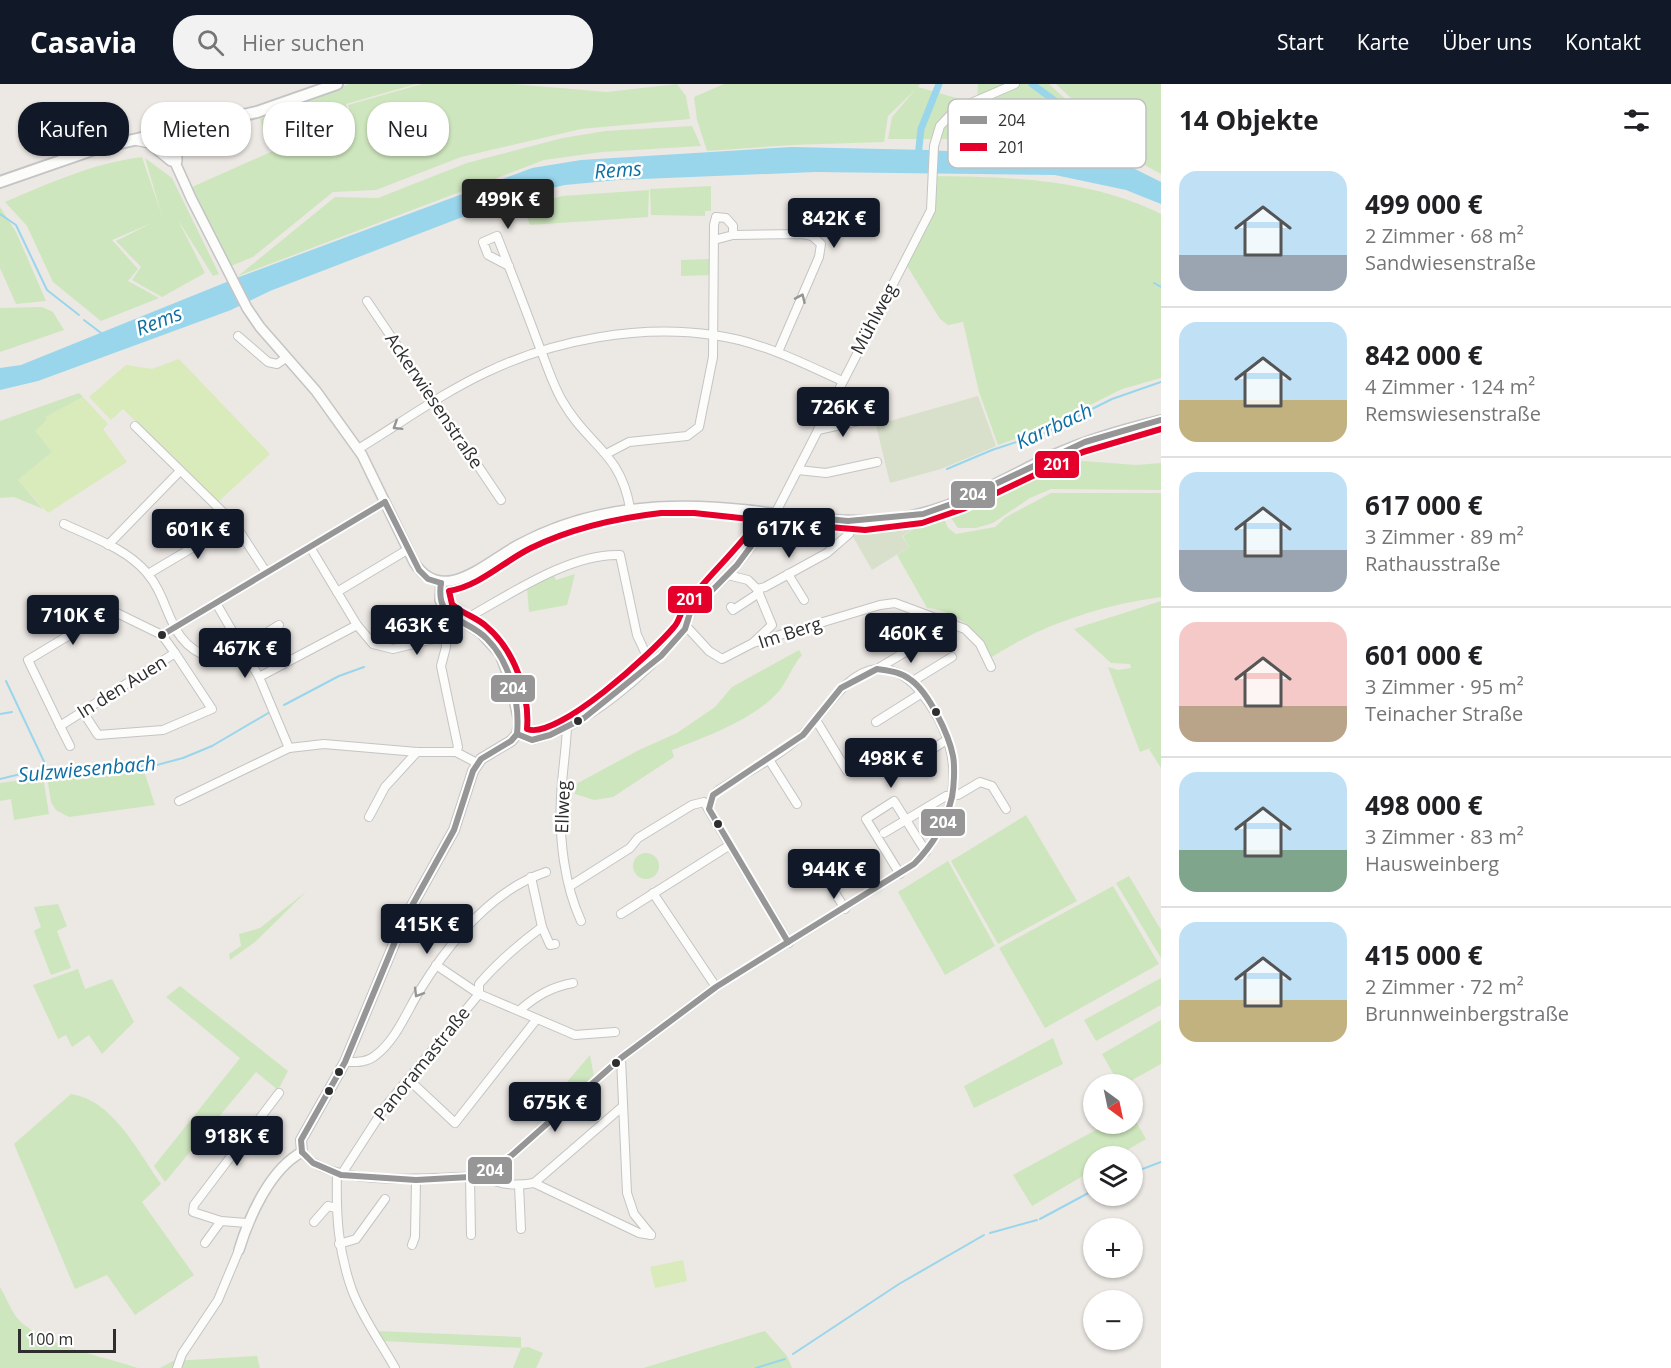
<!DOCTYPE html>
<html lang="de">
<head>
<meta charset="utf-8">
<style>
	body { margin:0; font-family:"Open Sans",sans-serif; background:#f2f2f2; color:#202124; height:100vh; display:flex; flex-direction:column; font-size:22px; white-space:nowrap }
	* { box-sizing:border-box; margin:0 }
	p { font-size:20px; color:#757577 }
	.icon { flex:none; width:33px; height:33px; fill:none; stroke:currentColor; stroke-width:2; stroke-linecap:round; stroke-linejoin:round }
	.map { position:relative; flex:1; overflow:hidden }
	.details { display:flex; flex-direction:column; background:#fff; width:510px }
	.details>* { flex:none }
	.top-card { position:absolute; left:18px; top:18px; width:570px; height:54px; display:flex; gap:12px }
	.needle { width:39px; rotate:147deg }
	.controls { position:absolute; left:1083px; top:990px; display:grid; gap:12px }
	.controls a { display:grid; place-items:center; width:60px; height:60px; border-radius:50%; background:#fff; box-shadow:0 2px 4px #0004; font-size:30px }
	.scale { position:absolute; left:18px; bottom:15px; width:98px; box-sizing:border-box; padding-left:6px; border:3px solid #2e2e2e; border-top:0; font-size:16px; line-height:21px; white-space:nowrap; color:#2e2e2e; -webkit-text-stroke:4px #fff; paint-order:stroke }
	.price { position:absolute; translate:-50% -51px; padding:0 14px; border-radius:6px; background:#111827; color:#fff; font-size:20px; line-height:39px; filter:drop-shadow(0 2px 3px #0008) }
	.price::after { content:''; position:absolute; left:50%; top:36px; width:18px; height:14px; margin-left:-9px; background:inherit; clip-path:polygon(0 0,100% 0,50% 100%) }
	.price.current { background:#222; color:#fff }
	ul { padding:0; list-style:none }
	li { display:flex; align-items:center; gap:18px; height:150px; padding:0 18px }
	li+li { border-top:2px solid #e0e0e0 }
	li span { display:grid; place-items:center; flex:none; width:168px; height:120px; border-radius:18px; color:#555 }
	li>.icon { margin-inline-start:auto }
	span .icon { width:72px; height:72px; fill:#fffc; stroke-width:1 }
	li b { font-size:26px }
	h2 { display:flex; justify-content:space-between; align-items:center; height:72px; padding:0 18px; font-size:26px }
	.tag { padding:0 21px; border-radius:24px; background:#fff; box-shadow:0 2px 4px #0004; font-size:21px; line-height:54px }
	.tag.current { background:#111827; color:#fff }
	header { display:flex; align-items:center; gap:36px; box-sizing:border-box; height:84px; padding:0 30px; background:#111827; color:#fff }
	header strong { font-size:28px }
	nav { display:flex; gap:33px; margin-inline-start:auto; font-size:21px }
	.search { width:420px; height:54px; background:#f2f2f2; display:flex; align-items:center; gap:15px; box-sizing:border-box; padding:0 21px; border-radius:24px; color:#757577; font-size:22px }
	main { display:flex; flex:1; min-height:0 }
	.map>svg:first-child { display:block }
</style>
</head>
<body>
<header>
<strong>Casavia</strong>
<div class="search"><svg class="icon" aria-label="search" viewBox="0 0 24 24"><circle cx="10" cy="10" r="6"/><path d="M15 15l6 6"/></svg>Hier suchen</div>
<nav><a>Start</a><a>Karte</a><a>Über uns</a><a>Kontakt</a></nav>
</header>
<main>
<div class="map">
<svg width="1161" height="1284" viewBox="0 0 1161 1284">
	<rect width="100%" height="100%" fill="#ece8e4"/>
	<g fill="#cee6be">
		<path d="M349 0H416L346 20 349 31 266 52 260 35Z"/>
		<path d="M422 0H513L607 8 677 0 686 12 690 35 581 45 461 73 376 106 333 108 253 173 231 182 192 103 273 67 268 54 351 32 348 21Z"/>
		<path d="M724 0H920L918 3 977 20 978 0H1049L1128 72 1116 82 1079 64 948 55H888L892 33 915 6 888 32 884 58 792 61 707 67 697 36 694 13Z"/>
		<path d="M1056 0H1161V90L1139 78Z"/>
		<path d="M692 42 701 62 602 68 544 76 238 192 335 113 378 114 467 79 563 54 605 47Z"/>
		<path d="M142 73 162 132 145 74 172 94 219 190 213 192 178 136 205 189 162 213 132 196 141 183 116 157 152 139 112 156 138 185 128 197 159 214 101 237 53 198 27 142 5 118C50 99 93 79 142 73Z"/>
		<path d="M929 92C1009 93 1088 94 1161 130V294L1122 305 1042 345 998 361 979 308 963 238 948 241 940 235 904 177 929 125Z"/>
		<path d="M711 102V127H705V132L651 131 650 105Z"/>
		<path d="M649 106 648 133 530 141 523 123 562 112Z"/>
		<path d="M0 123 16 148 46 217 16 220 0 184Z"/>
		<path d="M711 175V191L681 192V176Z"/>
		<path d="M42 223 53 228 64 246 0 268V224Z"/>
		<path d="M79 309 83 313 46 333 47 336 36 347 52 368 18 396 43 425 14 413 0 414V337Z"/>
		<path d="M1057 375 1136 381 1161 379V406L1051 405 1030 414 993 439 976 444H958L947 428Z"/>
		<path d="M1051 409H1161V513C1101 521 1041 541 990 574 981 548 955 526 927 524L897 471 909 463 903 452 914 445V439L942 430 948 444 956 450 995 443 1006 433Z"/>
		<path d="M575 490 567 521 529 528 527 503 554 491 556 496Z"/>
		<path d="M1161 517V684L1149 665 1155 662 1140 668 1108 583 1118 586 1131 584 1130 580 1111 579 1074 545Z"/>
		<path d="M799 566 802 571C792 582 788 596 779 607 755 635 706 653 672 666L674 673 613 713 594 716 575 710 576 700 639 666 677 649 715 623 732 603Z"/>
		<path d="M143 684 155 721 69 733 56 726 51 718 46 687Z"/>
		<path d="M43 693 49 730 14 736 11 715 0 717V699Z"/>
		<path d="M1026 731 1077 817 998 860 951 777Z"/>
		<circle cx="646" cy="782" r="13"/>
		<path d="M948 777 995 862 945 891 898 808Z"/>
		<path d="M1129 792 1161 846V874L1116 799Z"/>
		<path d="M1113 802 1159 880 1045 944 999 864Z"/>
		<path d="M307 807 255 858 230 876 229 870 241 862 239 850 260 844Z"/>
		<path d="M58 820 67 842 57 847 71 884 51 891 34 847 41 843 34 823Z"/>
		<path d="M78 885 85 905 112 895 134 938 102 970 89 951 72 963 66 951 58 955 33 901Z"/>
		<path d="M1161 894V921L1096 957 1084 936Z"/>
		<path d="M180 902 288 987 278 1006 256 988 165 1098 154 1082 240 974 166 913Z"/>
		<path d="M1161 936V980L1125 1000H1119L1102 970Z"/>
		<path d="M1053 954 1063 980 974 1024 964 1002Z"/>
		<path d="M590 971 594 993 576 1008 567 998Z"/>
		<path d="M71 1010C113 1016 138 1068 161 1100L142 1118 194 1191 135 1231 107 1191 75 1205 14 1060Z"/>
		<path d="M1133 1032 1146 1055 1117 1072H1094L1093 1086 1032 1122 1013 1091 1107 1040H1132Z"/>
		<path d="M0 1203C6 1213 11 1227 18 1235 41 1261 105 1273 138 1284H0Z"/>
		<path d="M376 1247 521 1253V1264L528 1263 543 1269 536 1284H513L521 1264 382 1257Z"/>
		<path d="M765 1247 787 1272 792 1284H643Z"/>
		<path d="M257 1272 260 1284H160L173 1277Z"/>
	</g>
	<g fill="#d8e0cc">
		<path d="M978 312 996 362 941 385 890 399 876 341Z"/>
		<path d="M909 439 913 445 902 452 909 463 872 486 852 451 862 444Z"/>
	</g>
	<g fill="#d9eabb">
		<path d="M179 275 270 370 218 418 123 325 111 336 89 313 126 281 152 285Z"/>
		<path d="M83 313 108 340 103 345 127 378 48 429 18 396 52 368 35 347 47 336 45 333Z"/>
		<path d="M683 1176 687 1197 655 1204 650 1183Z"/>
	</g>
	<path fill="#99d6ec" d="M792 63 928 66 1075 74 1133 84 1161 98V120L1126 106 1055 91 815 88 618 96 565 101 520 111 270 207 231 226 38 297 0 306V284L21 281 239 193 532 84 581 76Z"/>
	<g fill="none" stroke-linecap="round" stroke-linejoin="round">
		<g stroke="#99d6ec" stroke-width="2">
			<path d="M0 130 16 141 47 206 79 231"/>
			<path d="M1154 199 1161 203"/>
			<path d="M84 236 101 249"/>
			<path d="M947 385 992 366 1044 349 1112 315 1161 298"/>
			<path d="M6 597 48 686"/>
			<path d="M284 621 339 592 364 583"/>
			<path d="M0 630 12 628"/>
			<path d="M0 695 33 687 153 682 183 674 212 662 270 628"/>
			<path d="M1132 1089 1161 1078"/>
			<path d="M1040 1135 1094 1106"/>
			<path d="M990 1149 1037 1136"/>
			<path d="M793 1270 899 1200 984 1151"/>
			<path d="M756 1284 785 1275"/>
		</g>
		<g stroke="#99d6ec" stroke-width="7">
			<path d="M1032 0 1066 25 1126 88"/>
			<path d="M918 73 921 45 939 0"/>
		</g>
		<defs>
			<g id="minor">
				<path d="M733 151 803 150 812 152 821 160 819 173 778 268"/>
				<path d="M509 182 488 171 483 158 497 152C511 188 525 223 538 259 546 278 552 300 563 318 588 362 620 367 630 424"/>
				<path d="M367 217 501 416"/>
				<path d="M238 252 268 278 277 280 286 274"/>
				<path d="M135 342 234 439 266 488"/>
				<path d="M818 346 863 336"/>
				<path d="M358 365C401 339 442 309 487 288 554 256 640 240 713 251 759 257 801 278 842 297"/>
				<path d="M608 369 629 358 687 352 699 343 713 273 714 141 716 133 726 134 733 142V151L714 156"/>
				<path d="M798 386 826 389 877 378"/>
				<path d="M64 440C92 453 127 465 147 489 172 518 166 559 211 574"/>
				<path d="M108 461 180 387"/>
				<path d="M310 463 357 541 373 560 393 565 446 552V563L441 582 458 663 456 668"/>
				<path d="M148 490 234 439"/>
				<path d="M788 490 804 516"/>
				<path d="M728 491 748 496 757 505 765 503 827 469 849 450"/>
				<path d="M337 508 407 466"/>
				<path d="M216 519 259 593 289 664"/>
				<path d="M731 523 733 526 759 509"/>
				<path d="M106 529H117L162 551 175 569 60 642 28 576Z"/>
				<path d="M466 540 471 532C512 509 571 469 620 471L637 551 651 581"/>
				<path d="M686 542 709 567 722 575 753 559 880 521 895 519 965 545 980 560 991 583"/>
				<path d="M162 551 385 418"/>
				<path d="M754 558 772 541 757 505"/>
				<path d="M242 564 279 541"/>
				<path d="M877 585 932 552"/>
				<path d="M259 593 357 541"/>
				<path d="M913 597 952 573"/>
				<path d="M83 628 98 651 163 646 212 625 175 569"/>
				<path d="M816 636 847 687"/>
				<path d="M876 638 922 609"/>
				<path d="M60 642 70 662"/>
				<path d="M567 643C566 667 562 690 561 713 559 754 564 800 581 837"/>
				<path d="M517 650 532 656C586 644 647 589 682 548 688 541 687 533 692 527 704 513 718 501 731 488 747 470 761 450 775 430L931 126 934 62 940 42 955 26 1015 0"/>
				<path d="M768 674 797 720"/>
				<path d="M919 674 948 655"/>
				<path d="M179 717 289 664 324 660 417 668H456L477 679"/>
				<path d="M369 733 385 703 417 668"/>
				<path d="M884 749 946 712 958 711 980 698 992 702 1006 725"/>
				<path d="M816 778 845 825"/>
				<path d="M900 790 866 735 894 717 926 768"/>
				<path d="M531 793 542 843"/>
				<path d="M570 802 630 764 638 754 692 721 704 718 789 859"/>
				<path d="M653 809 716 903"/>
				<path d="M621 830 730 761"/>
				<path d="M436 881 479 910 575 951 615 948"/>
				<path d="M520 926C536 912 551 903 573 899"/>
				<path d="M621 974 627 1109 634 1130 651 1151"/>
				<path d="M345 978C356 978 367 979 376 971 396 956 407 927 420 906 449 859 492 806 546 788"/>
				<path d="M408 995 455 1039 536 936"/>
				<path d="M302 1068C329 1106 438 1093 481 1092 487 1092 491 1097 498 1098 510 1102 522 1101 534 1099"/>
				<path d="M337 1090C336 1131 338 1167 352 1206 362 1233 381 1259 395 1284"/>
				<path d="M341 1091 385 1023 479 910V900C498 878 519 860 542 843L550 861 555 860"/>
				<path d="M470 1093 489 1087 512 1071 621 974 716 903 914 780C964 729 966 667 923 611 912 596 897 584 877 585 845 588 824 630 803 650 779 673 746 688 719 706L713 711 709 725"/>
				<path d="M470 1093 471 1151"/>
				<path d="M534 1099 639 1149 651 1151"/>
				<path d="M534 1099 622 1023"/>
				<path d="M519 1101 521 1145"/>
				<path d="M314 1138 328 1122 336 1124"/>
				<path d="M247 1139 221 1137 193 1128 194 1121 279 1009"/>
				<path d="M205 1159 221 1137"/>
				<path d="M339 1160 356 1155 385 1115"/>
				<path d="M412 1161 415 1153 416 1096"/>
				<path d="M177 1284 182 1270 218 1216 239 1166"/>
			</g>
			<g id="tertiary">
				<path d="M161 47 191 114 247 224 260 243 316 307 362 371 414 478C442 523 486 478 518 461 590 422 669 417 748 426 798 432 848 441 898 434 955 426 1002 395 1053 371 1088 355 1124 345 1161 336"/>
				<path d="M135 56 149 59 171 77"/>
				<path d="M177 77C176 61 178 53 192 44"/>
				<path d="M239 1166C249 1133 270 1085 302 1068L301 1056 345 978 404 836 454 746 473 687 481 675 511 657 517 650 519 638 510 597 500 570 481 549 444 525 440 516 441 499"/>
			</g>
			<path id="secondary" d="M0 98 98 64 257 28 337 0"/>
		</defs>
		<use href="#minor" stroke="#c5c4c5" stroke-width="10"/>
		<use href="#tertiary" stroke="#c5c4c5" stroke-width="12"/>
		<use href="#secondary" stroke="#c5c4c5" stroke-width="14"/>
		<use href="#minor" stroke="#fcfcfb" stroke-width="8"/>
		<use href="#tertiary" stroke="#fcfcfb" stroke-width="9"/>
		<use href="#secondary" stroke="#fcfcfb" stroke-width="10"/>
		<defs>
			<g id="bus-1">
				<path d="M385 418 419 486 428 495 441 499"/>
				<path d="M775 430 848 437 923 430 957 418 1085 358 1161 336"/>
				<path d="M441 499C435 538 466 533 487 555 510 578 520 618 517 650"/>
				<path d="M162 551 385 418"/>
				<path d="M877 585C890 587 901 588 911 596 929 609 949 651 953 672 955 683 954 702 952 713 946 738 932 762 914 780L788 858 709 725 713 711 803 651 841 604Z"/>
				<path d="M517 650 532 656 550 651 584 634 661 572 685 545 690 529 737 481 775 430"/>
				<path d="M302 1068 313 1079 341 1091 416 1096 470 1093 489 1087 512 1071 621 974 716 903 788 858"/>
				<path d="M302 1068 301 1056 345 978 404 836 454 746 473 687 481 675 511 657 517 650"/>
			</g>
			<g id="bus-2">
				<path d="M661 429H694L759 436C736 467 707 493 684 523 680 530 679 538 674 543 654 567 557 657 527 645 530 610 514 566 487 543 477 533 462 530 452 520L449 507C480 502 504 477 531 464 572 444 617 434 661 429Z"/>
				<path d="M780 439 865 446 922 439 963 425 1083 368 1161 345"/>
			</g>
		</defs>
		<use href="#bus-1" stroke="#fff" stroke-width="10"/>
		<use href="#bus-2" stroke="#fff" stroke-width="10"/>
		<use href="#bus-1" stroke="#969696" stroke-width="6"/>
		<use href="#bus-2" stroke="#e4002b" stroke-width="6"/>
	</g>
	<defs><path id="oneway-chevron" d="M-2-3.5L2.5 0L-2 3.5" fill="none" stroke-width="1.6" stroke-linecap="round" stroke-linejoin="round" transform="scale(1.5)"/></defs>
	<g stroke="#959594">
		<use href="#oneway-chevron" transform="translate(801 214) rotate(-66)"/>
		<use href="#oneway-chevron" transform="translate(397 342) rotate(148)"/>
		<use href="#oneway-chevron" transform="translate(418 909) rotate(121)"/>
	</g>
	<g fill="#2e2e2e" stroke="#fff" stroke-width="2">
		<circle cx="162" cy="551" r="5"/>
		<circle cx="936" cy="628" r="5"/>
		<circle cx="578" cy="637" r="5"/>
		<circle cx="718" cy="740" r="5"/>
		<circle cx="616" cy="979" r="5"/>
		<circle cx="339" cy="988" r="5"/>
		<circle cx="329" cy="1007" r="5"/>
	</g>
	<g text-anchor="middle" stroke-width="5" stroke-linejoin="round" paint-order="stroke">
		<g font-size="18" fill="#2e2e2e" stroke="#fff">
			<text transform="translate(874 235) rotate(-62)" y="6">Mühlweg</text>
			<text transform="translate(434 317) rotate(56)" y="6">Ackerwiesenstraße</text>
			<text transform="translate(790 549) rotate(-18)" y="6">Im Berg</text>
			<text transform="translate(122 603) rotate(-32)" y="6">In den Auen</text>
			<text transform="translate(563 723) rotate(-88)" y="6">Ellweg</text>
			<text transform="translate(422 980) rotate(-51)" y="6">Panoramastraße</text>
		</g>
		<g font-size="20" font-style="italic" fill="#0d6fa3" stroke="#fff">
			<text transform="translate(618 86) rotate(-4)" y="7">Rems</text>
			<text transform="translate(159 237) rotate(-21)" y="7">Rems</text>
			<text transform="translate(1054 342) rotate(-25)" y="7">Karrbach</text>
			<text transform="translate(87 685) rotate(-5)" y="7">Sulzwiesenbach</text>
		</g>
	</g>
	<rect x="948" y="15" width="198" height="69" rx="9" fill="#fff" stroke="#c0c0c0" stroke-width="1.5"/>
	<rect x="960" y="32" width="27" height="8" fill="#969696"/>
	<rect x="960" y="59" width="27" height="8" fill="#e4002b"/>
	<g font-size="16" fill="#2e2e2e">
		<text x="998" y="42">204</text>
		<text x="998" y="69">201</text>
	</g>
	<g stroke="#fff" stroke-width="2">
		<rect x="1034" y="366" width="46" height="29" rx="6" fill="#e4002b"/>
		<rect x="950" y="396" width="46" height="29" rx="6" fill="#969696"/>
		<rect x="667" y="501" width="46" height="29" rx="6" fill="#e4002b"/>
		<rect x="490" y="590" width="46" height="29" rx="6" fill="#969696"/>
		<rect x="920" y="724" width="46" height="29" rx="6" fill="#969696"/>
		<rect x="467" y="1072" width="46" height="29" rx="6" fill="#969696"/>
	</g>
	<g font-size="16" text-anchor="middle" font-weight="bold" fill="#fff">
		<text x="1057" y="386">201</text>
		<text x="973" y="416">204</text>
		<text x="690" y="521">201</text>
		<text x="513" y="610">204</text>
		<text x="943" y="744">204</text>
		<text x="490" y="1092">204</text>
	</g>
</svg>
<div class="controls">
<a><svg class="needle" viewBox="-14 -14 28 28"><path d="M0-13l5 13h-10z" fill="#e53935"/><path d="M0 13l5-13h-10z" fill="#757577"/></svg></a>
<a><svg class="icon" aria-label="layers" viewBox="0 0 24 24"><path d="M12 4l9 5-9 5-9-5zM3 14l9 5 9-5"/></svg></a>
<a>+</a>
<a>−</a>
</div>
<div class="scale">100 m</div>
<b class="price current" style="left:508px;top:146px">499K €</b>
<b class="price" style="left:834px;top:165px">842K €</b>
<b class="price" style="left:843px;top:354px">726K €</b>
<b class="price" style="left:789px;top:475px">617K €</b>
<b class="price" style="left:198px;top:476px">601K €</b>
<b class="price" style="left:73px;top:562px">710K €</b>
<b class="price" style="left:417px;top:572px">463K €</b>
<b class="price" style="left:911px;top:580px">460K €</b>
<b class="price" style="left:245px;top:595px">467K €</b>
<b class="price" style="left:891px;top:705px">498K €</b>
<b class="price" style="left:834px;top:816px">944K €</b>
<b class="price" style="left:427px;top:871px">415K €</b>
<b class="price" style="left:555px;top:1049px">675K €</b>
<b class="price" style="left:237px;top:1083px">918K €</b>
<div class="top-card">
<a class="tag current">Kaufen</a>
<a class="tag">Mieten</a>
<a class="tag">Filter</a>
<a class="tag">Neu</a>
</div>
</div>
<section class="details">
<h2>14 Objekte<svg class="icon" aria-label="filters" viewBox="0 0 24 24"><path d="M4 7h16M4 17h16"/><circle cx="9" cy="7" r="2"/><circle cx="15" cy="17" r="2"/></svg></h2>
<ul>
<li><span style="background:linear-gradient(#bfe0f5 70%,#9aa5b1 0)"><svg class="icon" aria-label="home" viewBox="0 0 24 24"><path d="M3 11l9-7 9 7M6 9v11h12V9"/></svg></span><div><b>499 000 €</b><p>2 Zimmer · 68 m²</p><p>Sandwiesenstraße</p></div></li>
<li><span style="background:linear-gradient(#bfe0f5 65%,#c2b280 0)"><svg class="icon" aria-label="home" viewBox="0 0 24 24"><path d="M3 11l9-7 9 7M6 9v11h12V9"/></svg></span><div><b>842 000 €</b><p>4 Zimmer · 124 m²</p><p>Remswiesenstraße</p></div></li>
<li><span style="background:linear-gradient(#bfe0f5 65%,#9aa5b1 0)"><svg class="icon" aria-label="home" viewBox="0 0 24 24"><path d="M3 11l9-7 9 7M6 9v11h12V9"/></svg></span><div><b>617 000 €</b><p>3 Zimmer · 89 m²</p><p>Rathausstraße</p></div></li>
<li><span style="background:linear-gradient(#f6c9c9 70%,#b9a48a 0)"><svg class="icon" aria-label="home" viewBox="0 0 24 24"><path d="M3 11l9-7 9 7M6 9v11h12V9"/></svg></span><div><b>601 000 €</b><p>3 Zimmer · 95 m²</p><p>Teinacher Straße</p></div></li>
<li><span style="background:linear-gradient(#bfe0f5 65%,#7fa58c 0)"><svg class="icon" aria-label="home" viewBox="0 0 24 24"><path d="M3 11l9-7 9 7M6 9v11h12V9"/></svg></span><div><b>498 000 €</b><p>3 Zimmer · 83 m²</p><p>Hausweinberg</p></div></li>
<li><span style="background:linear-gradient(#bfe0f5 65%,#c2b280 0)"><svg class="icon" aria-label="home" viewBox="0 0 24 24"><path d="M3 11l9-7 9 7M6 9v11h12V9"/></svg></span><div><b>415 000 €</b><p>2 Zimmer · 72 m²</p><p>Brunnweinbergstraße</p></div></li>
</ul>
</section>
</main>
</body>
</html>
